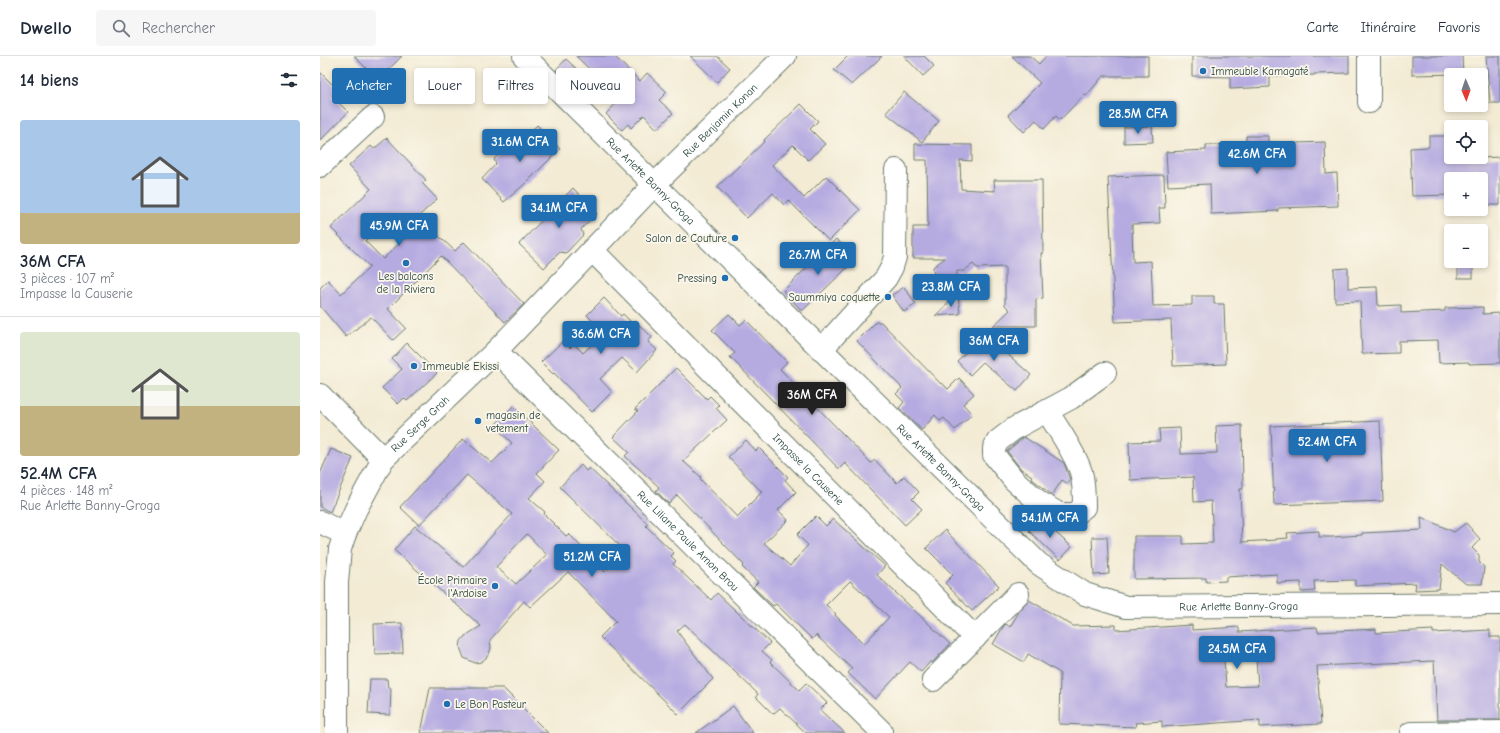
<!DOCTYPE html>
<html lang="fr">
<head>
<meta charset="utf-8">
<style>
	body { margin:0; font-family:"Comic Neue",sans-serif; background:#f6f6f7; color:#1f2937; height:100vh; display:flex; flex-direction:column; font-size:15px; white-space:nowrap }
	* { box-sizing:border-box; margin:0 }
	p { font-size:13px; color:#747a83 }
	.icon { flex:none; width:22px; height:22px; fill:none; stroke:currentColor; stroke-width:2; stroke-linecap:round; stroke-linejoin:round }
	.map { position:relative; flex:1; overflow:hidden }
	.sheet { display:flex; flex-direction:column; background:#fff; width:320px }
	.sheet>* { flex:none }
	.banner { position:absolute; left:12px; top:12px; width:380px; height:36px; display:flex; gap:8px }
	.needle { width:26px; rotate:178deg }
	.controls { position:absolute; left:1124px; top:12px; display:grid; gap:8px }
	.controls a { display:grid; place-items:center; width:44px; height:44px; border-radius:4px; background:#fff; box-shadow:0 2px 6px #0003; font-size:20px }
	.price { position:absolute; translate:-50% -34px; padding:0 9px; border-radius:4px; background:#1f6fb2; color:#fff; font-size:13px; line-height:26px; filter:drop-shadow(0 1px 2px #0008) }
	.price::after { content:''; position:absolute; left:50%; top:24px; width:12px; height:9px; margin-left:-6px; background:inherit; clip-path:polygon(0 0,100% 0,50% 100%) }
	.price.selected { background:#222; color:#fff }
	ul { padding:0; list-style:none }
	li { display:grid; align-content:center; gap:8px; height:212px; padding:0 20px }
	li+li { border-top:1px solid #e0e1e3 }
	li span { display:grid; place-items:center; height:124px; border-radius:4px; color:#555 }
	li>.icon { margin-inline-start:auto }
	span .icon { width:72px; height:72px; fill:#fffc; stroke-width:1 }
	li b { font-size:17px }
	h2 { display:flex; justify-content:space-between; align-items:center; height:48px; padding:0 20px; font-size:17px }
	.pill { padding:0 14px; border-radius:4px; background:#fff; box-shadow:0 2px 6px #0003; font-size:14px; line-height:36px }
	.pill.selected { background:#1f6fb2; color:#fff }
	header { display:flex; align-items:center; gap:24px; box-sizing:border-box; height:56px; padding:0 20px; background:#fff; border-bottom:1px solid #e0e1e3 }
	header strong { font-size:19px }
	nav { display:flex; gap:22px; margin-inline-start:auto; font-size:14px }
	.search { width:280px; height:36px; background:#f6f6f7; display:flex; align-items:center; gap:10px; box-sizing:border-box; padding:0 14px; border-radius:4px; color:#747a83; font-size:15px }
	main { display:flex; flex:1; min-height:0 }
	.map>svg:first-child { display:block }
</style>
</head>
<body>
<header>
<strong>Dwello</strong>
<div class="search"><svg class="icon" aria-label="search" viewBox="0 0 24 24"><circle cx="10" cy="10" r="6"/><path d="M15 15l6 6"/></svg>Rechercher</div>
<nav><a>Carte</a><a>Itinéraire</a><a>Favoris</a></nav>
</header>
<main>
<section class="sheet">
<h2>14 biens<svg class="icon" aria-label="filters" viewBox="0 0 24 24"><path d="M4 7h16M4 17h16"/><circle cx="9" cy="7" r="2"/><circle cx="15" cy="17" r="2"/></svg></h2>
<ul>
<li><span style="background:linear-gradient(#a9c7e8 75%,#c2b280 0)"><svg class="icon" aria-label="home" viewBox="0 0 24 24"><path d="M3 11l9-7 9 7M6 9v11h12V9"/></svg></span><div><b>36M CFA</b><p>3 pièces · 107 m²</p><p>Impasse la Causerie</p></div></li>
<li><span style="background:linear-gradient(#dfe7d0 60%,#c2b280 0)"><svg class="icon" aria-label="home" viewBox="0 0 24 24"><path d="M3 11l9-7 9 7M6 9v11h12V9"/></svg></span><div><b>52.4M CFA</b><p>4 pièces · 148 m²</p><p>Rue Arlette Banny-Groga</p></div></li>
</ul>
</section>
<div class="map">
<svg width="1180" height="677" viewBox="0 0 1180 677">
	<rect width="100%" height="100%" fill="#fbf7ec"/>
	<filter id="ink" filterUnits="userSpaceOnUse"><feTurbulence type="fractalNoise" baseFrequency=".025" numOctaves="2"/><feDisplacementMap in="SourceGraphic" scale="8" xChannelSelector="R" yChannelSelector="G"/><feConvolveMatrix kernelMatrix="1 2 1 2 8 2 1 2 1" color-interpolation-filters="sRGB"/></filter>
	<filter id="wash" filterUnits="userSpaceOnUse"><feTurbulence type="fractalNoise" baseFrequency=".012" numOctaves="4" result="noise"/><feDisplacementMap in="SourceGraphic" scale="16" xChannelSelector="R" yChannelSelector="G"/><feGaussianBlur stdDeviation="0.9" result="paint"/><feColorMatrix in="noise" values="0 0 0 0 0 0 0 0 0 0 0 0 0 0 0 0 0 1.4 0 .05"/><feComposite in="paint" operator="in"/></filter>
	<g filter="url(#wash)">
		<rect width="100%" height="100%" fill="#f3ebd4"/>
		<g id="blocks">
			<g fill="#b6abe1" fill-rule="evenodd">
				<path d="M34 0H82L58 24Z"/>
				<path d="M256 0H294L320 25 327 17 347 36 339 44 353 57 337 73 324 59 311 72 308 68 302 74 286 58 300 43Z"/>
				<path d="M370 0H397L410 12 397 26Z"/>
				<path d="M528 0H562L532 29 514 14Z"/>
				<path d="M584 0H604L614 10 603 20Z"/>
				<path d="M692 0H710L719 8 726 0H828V20H783L766 40 765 38 740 64 736 60 724 73 716 64 704 76 688 59 720 27Z"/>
				<path d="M872 0H1029V17L994 18V19L950 20V31L910 33V21L872 20Z"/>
				<path d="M1092 0H1142L1143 18 1092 19Z"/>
				<path d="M1166 0H1180V47H1170Z"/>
				<path d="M246 3 260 16 249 27 236 14Z"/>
				<path d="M0 16 18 34 12 40 28 56 0 85Z"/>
				<path d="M584 36 619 65 602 86 566 57Z"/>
				<path d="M481 48 498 65 490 73 505 88 488 104 473 89 452 109 484 142 506 120 540 154 509 185 468 144 464 149 453 137 427 162 397 131 445 85 444 84Z"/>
				<path d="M217 69 240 93 207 126 184 146 162 123 176 108 174 103 195 84 201 86Z"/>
				<path d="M832 70 833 86 804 87V71Z"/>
				<path d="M926 80H948V88L1005 86 1006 118 1017 117 1018 150 958 152V155L891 158 890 128 848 130 846 96 886 94V89L926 88Z"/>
				<path d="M1109 80H1128V90H1131V101H1142V103L1180 101V149H1162L1161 123H1131V139L1092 140 1090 92 1109 91Z"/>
				<path d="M67 82 106 124 102 127 117 143 98 161 135 195 144 186 204 248 185 266 121 200 68 253 86 272 73 284 51 261 26 281 0 250V232L8 224 21 238 50 211 11 172 51 133 29 110 51 90 54 93ZM73 157 91 176 63 203 45 185Z"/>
				<path d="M595 88 652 89V105L640 104 641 133 675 135 674 124H722L723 197H721L723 242 716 243V270H673L690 254 685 249V211L657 212 653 208 644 215H637V219L615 235 613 211 625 202H593V171H608L607 104H595Z"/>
				<path d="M844 119 845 152H839L840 167 812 168 813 206 831 205 833 250 872 249V240H894V248H904L906 308 853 310 851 264 795 266 788 121Z"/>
				<path d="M253 132 277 158 261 173 263 179 246 197 240 196 224 212 199 188Z"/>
				<path d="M516 183 529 195 520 202 528 211 482 255 463 235Z"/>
				<rect x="1138" y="205" width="15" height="17"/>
				<path d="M1028 212V232L1057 231 1058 250 1081 249V257L1125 255V252L1163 251V258L1180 257V307L1149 308V306L1119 307 1118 284 1079 285V297L1042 298 1040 245 1015 246 1014 213Z"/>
				<path d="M584 231 596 248 584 256 572 239Z"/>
				<path d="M638 238 640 258 615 260Z"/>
				<path d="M284 242 301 260 303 258 313 268 315 265 332 281 328 286 337 294 317 316 302 302 280 323 292 336 272 356 234 317 233 318 221 306 243 285 250 292 254 288 263 297 284 277 267 259Z"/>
				<path d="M409 258 420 269 426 264 467 306 460 313 551 407 555 404 577 427 584 420 599 436 592 443 602 453 585 469 525 407 519 413 410 301 415 297 392 274Z"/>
				<path d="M556 266H561L621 328 622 327 628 333 639 322 654 338 643 348 652 358 635 374 624 362 620 365 615 359 602 374 579 352 584 346 576 338 582 332 537 285Z"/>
				<path d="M666 277 684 295 711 319 697 335 663 306 650 319 637 305Z"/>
				<path d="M87 287 117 317 87 345 84 342 78 348 62 332 82 313 72 303Z"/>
				<path d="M356 312 387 343 390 340 399 349 396 352 407 364 363 405 381 421 380 423 417 461 442 436 408 401 426 384 436 395 439 392 468 421 465 424 476 436 458 454 468 464 444 487 470 510 488 489 477 479 496 460 506 470 513 463 565 510 557 519 630 588 612 607 611 605 601 616 590 606 555 643 528 617 532 613 496 579 492 583 456 548 453 550 433 531 438 526 422 511 424 509 357 439 349 448 336 435 339 431 305 400 309 396 293 381 318 355 315 353ZM530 525 569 561 544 588 515 559 516 558 506 549Z"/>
				<path d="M193 350 239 394 217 417 225 425 209 442 225 456 224 458 246 480 249 478 285 516 305 495 240 431 261 409 266 415 269 412 328 468 326 470 354 497 351 500 356 505 353 508 391 544 397 537 450 587 442 595 452 604 450 606 479 634 486 627 507 647 500 654 525 677H486L460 652 453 658 436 641 438 638 365 568 357 575 393 623 358 658 280 581 296 565 248 516 210 551 204 545 170 584 171 592 169 598 166 602 161 606 155 607 144 602 140 591 141 585 145 580 161 570 74 494 95 470 143 511 192 458 147 419 99 469 80 451 143 383 172 407 192 387 174 370ZM207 478 227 499 196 528 176 511Z"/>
				<path d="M1060 365 1063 445 954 449 951 370Z"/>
				<path d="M922 369 923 433H920L922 486 956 484V483L968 482 967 477 999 475V481H1012L1042 479V477L1102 474 1101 461 1134 476 1146 467 1160 483 1152 492 1159 499V506L1164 511 1162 528H1146L1122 508 1119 533 1095 534 1096 527 1035 530V524L994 525 995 535 981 536V526L957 527V518L906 521V525L886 526V522L814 523V480H863V488L893 487 891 445 874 446 873 421 810 424 809 386 840 385 839 373 860 372 861 398 897 397 896 370Z"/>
				<path d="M704 381 744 407 750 424 748 428 742 424 732 439 711 422 712 420 701 413 687 395Z"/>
				<path d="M11 393 33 402 10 456 0 451V418Z"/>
				<path d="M720 463 752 491 740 504 709 475Z"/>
				<path d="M625 474 679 530 652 555 625 527 633 519 606 492Z"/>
				<path d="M772 481H787L789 518 774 519Z"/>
				<path d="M709 544 753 570 796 569V574L872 569V574L919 571V576L997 571 998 576 1056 573V577L1113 574V577L1170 574V581H1180V664H1117L1114 605 997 610 1001 668 940 671V664L842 671V665L815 667 816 671 739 668 740 617 708 598 704 606 673 588 683 571 686 568 690 571 700 554ZM936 602 938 630 906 631 904 604Z"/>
				<path d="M82 567 83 597 55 598 54 568Z"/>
				<path d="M50 623H67L68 632H71L70 659 48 658Z"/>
				<path d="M110 632H183L228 677H101Z"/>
				<path d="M413 650 433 677H376Z"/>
			</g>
		</g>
	</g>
	<g filter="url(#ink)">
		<use href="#blocks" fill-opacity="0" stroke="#697a6c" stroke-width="1"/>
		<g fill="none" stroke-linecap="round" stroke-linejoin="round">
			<defs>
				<g id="minor">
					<path id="s1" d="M204 0 719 508 765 538 806 551 1180 548"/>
					<path d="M1049 46V0"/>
					<path d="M0 110 53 61"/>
					<path id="s2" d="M272 194 655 582"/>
					<path d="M501 294 566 222 572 211 575 201 576 114"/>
					<path id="s3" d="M176 295 561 675"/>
					<path d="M0 339 63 403"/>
					<path d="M727 355C738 373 755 397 761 416 764 427 764 439 764 451L755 458H739L719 446 694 424 674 399V392L678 385 695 372 751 342 785 317"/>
					<path d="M0 466 25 478"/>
					<path d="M613 624 698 538"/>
					<path id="s4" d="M17 677V526L20 493 25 478 36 453 63 403 176 295 335 128 465 0"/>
					<path d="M1091 677 1180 676"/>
				</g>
			</defs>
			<use href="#minor" stroke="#697a6c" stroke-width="24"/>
			<use href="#minor" stroke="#fff" stroke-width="22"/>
		</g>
	</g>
	<g fill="#1f6fb2" stroke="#fbf7ec" stroke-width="1.5">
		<circle cx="883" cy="15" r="4"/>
		<circle cx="415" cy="182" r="4"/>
		<circle cx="86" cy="207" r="4"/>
		<circle cx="405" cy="222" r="4"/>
		<circle cx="568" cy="241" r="4"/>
		<circle cx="94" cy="310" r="4"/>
		<circle cx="158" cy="365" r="4"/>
		<circle cx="175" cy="530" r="4"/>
		<circle cx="127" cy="648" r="4"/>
	</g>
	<g text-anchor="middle" stroke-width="3.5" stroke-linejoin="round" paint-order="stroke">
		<g font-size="11" fill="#1f3d34" stroke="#fbf7ec" text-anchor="start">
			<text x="891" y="19">Immeuble Kamagaté</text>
			<text x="407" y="186" text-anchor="end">Salon de Couture</text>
			<text x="86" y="224" text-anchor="middle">Les balcons<tspan x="86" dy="13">de la Riviera</tspan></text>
			<text x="397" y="226" text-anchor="end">Pressing</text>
			<text x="560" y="245" text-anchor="end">Saummiya coquette</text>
			<text x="102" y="314">Immeuble Ekissi</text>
			<text x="166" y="363">magasin de<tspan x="166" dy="13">vetement</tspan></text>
			<text x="167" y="528" text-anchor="end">École Primaire<tspan x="167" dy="13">l'Ardoise</tspan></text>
			<text x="135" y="652">Le Bon Pasteur</text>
		</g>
		<g font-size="11" fill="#1f3d34" stroke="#fbf7ec">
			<text dy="4" stroke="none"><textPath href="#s4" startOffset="762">Rue Benjamin Konan</textPath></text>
			<text dy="4" stroke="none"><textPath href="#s1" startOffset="178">Rue Arlette Banny-Groga</textPath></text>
			<text dy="4" stroke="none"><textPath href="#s4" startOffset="335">Rue Serge Grah</textPath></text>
			<text dy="4" stroke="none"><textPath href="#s1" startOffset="586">Rue Arlette Banny-Groga</textPath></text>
			<text dy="4" stroke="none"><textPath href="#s2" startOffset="308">Impasse la Causerie</textPath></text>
			<text dy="4" stroke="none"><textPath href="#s3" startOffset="270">Rue Liliane Paule Amon Brou</textPath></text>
			<text dy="4" stroke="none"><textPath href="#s1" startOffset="934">Rue Arlette Banny-Groga</textPath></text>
		</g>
	</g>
</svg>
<div class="controls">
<a><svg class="needle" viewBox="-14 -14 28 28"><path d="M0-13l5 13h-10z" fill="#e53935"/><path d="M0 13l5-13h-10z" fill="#747a83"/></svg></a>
<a><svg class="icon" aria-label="locate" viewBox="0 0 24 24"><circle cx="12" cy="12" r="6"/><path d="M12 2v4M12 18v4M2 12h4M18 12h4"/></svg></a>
<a>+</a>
<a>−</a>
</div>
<b class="price" style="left:818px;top:79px">28.5M CFA</b>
<b class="price" style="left:200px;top:107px">31.6M CFA</b>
<b class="price" style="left:937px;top:119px">42.6M CFA</b>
<b class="price" style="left:239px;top:173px">34.1M CFA</b>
<b class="price" style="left:79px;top:191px">45.9M CFA</b>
<b class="price" style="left:498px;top:220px">26.7M CFA</b>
<b class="price" style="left:631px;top:252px">23.8M CFA</b>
<b class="price" style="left:281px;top:299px">36.6M CFA</b>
<b class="price" style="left:674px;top:306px">36M CFA</b>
<b class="price selected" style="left:492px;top:360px">36M CFA</b>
<b class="price" style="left:1007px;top:407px">52.4M CFA</b>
<b class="price" style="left:730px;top:483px">54.1M CFA</b>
<b class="price" style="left:272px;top:522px">51.2M CFA</b>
<b class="price" style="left:917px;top:614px">24.5M CFA</b>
<div class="banner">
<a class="pill selected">Acheter</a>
<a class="pill">Louer</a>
<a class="pill">Filtres</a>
<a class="pill">Nouveau</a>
</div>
</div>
</main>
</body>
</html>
